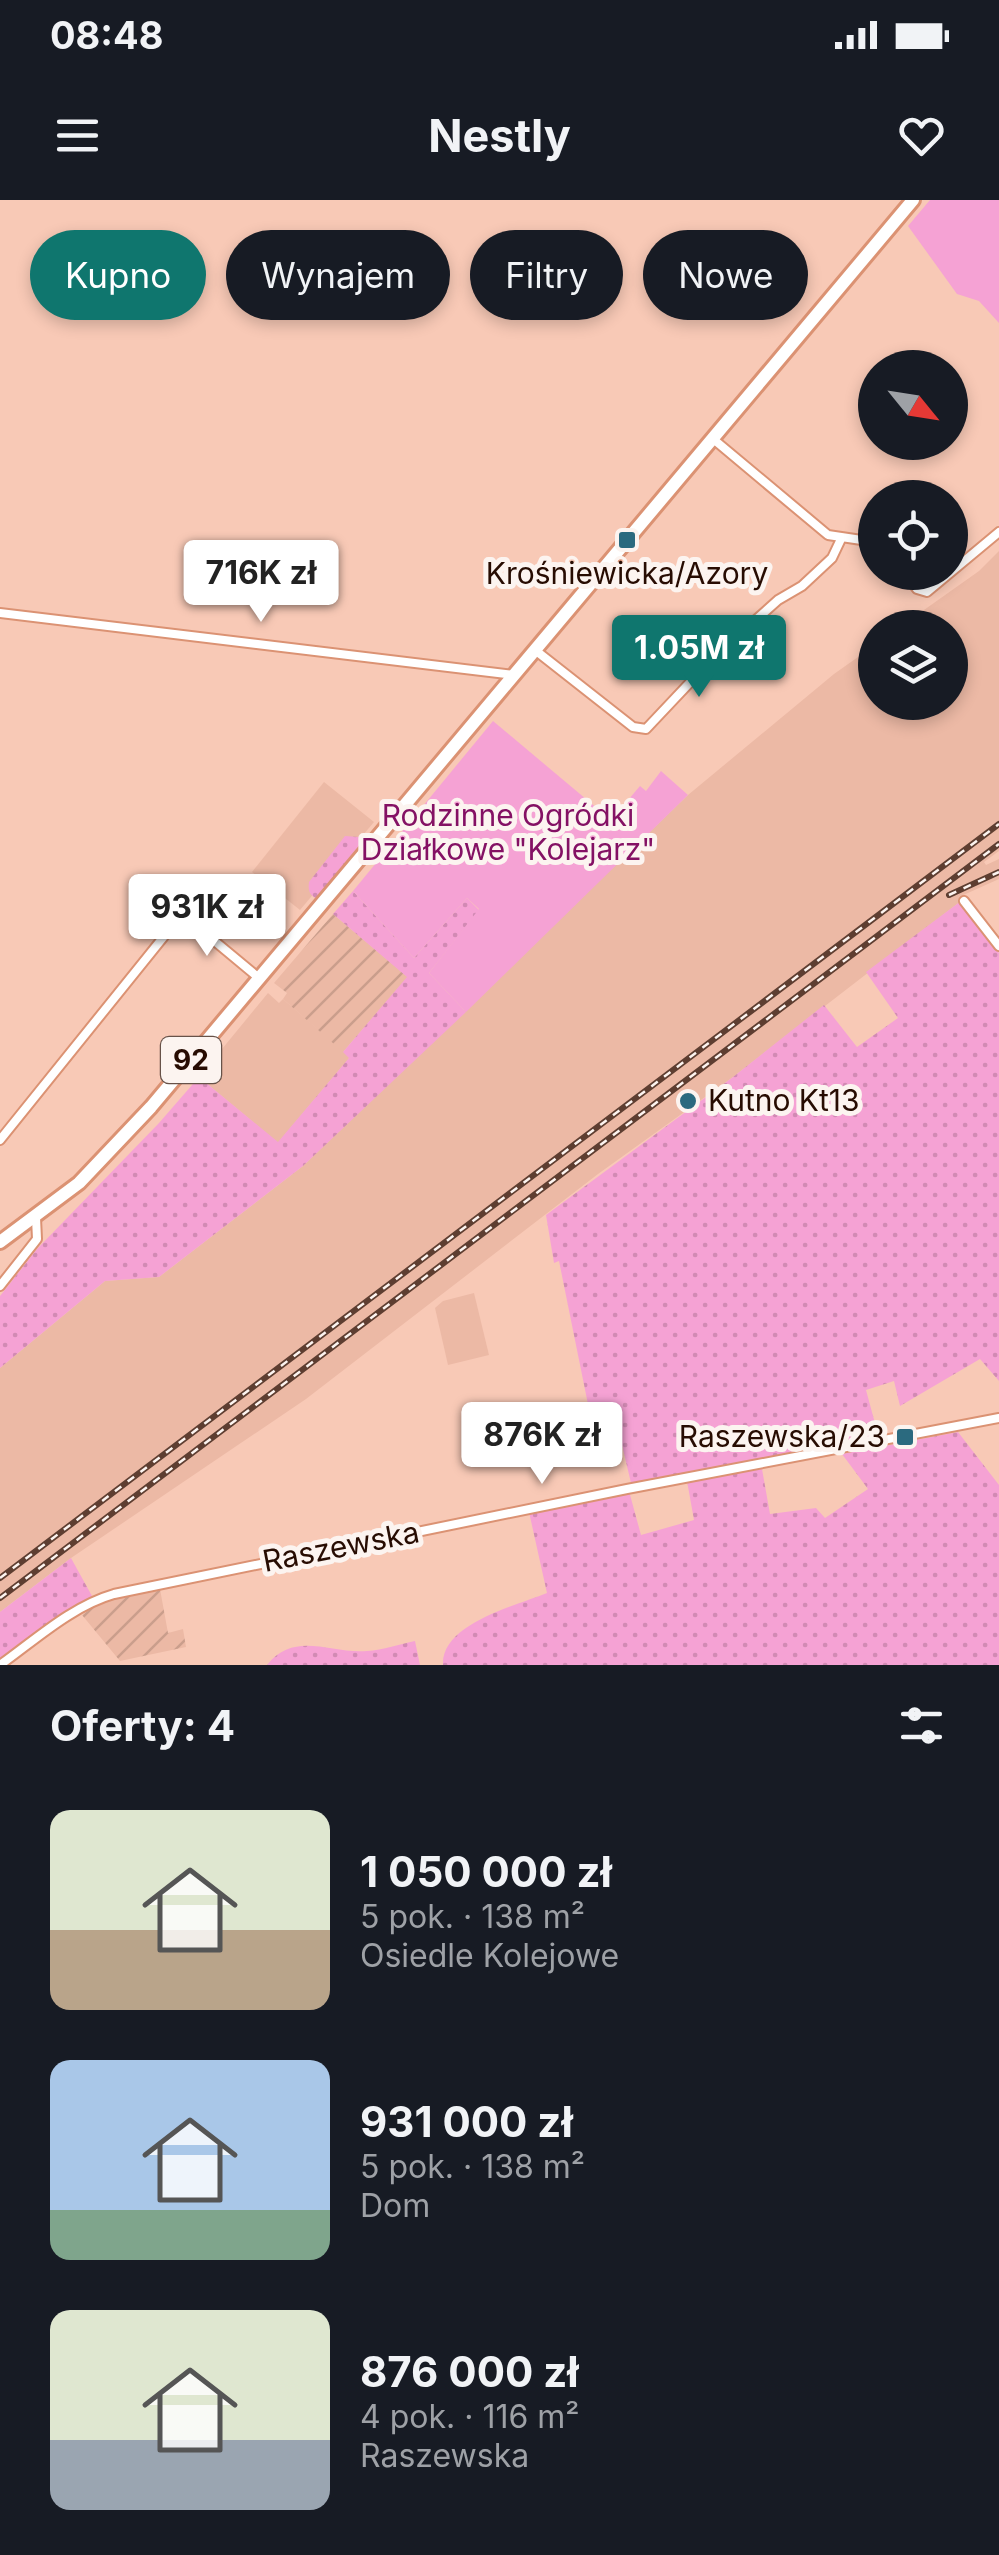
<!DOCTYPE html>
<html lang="pl">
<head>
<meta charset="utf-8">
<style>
	body { margin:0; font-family:Inter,sans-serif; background:#242831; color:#f1f3f6; height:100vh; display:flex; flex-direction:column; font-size:38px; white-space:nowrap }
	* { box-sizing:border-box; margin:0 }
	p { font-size:32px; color:#9ea1a6 }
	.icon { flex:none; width:55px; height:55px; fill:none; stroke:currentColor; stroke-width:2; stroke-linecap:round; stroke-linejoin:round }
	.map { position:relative; height:1465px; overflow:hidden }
	.side { display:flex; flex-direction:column; background:#171b24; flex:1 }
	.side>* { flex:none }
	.banner { position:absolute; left:30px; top:30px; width:940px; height:90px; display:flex; gap:20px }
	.needle { width:65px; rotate:120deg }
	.controls { position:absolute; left:858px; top:150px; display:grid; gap:20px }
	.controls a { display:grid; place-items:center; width:110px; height:110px; border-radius:50%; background:#171b24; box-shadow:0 5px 15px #0003; font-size:50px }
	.price { position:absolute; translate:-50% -85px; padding:0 22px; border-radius:10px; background:#fff; color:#222; font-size:32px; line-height:65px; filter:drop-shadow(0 2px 5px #0008) }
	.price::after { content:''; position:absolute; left:50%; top:60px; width:30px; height:22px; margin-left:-15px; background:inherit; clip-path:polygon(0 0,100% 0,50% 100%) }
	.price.current { background:#0f766e; color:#fff }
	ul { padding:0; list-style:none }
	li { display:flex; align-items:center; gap:30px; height:250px; padding:0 50px }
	li span { display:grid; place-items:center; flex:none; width:280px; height:200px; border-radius:20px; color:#555 }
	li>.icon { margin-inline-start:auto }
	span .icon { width:120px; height:120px; fill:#fffc; stroke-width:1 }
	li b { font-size:42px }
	h2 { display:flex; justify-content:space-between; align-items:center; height:120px; padding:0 50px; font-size:42px }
	.chip { padding:0 35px; border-radius:45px; background:#171b24; box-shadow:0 5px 15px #0003; font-size:35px; line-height:90px }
	.chip.current { background:#0f766e; color:#fff }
	.status { display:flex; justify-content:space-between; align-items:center; height:70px; padding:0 50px; background:#171b24; direction:ltr }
	.status svg { height:28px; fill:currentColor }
	header { display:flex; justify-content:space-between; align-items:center; height:130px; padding:0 50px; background:#171b24; font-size:45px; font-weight:700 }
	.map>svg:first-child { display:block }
</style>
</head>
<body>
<div class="status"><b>08:48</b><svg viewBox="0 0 49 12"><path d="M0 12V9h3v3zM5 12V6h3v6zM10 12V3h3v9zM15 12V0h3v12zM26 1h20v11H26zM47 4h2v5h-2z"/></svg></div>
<header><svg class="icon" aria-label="menu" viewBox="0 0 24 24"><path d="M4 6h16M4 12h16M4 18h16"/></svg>Nestly<svg class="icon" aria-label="heart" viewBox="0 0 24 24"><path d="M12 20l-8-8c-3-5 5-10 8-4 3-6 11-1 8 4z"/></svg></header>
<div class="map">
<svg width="999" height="1465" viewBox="0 0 999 1465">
	<defs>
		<pattern id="industrial-furrows" width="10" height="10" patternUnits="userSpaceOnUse" patternTransform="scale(2.5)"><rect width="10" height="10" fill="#ecb9a5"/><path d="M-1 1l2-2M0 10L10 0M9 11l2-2" fill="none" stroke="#ca9e8c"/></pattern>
		<pattern id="grass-dots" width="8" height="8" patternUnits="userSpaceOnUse" patternTransform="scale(2.5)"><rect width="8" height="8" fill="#f5a2d4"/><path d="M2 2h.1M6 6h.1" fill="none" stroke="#d28ab4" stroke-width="1.8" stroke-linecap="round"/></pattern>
	</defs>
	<rect width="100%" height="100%" fill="#f8c9b6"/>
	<g fill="#ecb9a5">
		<path d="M999 351V651L984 662 986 665 999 659V679L959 697 961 701 733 877 598 974 306 1199 71 1358 0 1412V1168L105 1081 159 1077 303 966 688 595 834 474 875 445V502H950V428L900 427 979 371Z"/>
		<path d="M324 582 374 622 300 710 252 672Z"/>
		<path d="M268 793 279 803 283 799 350 857 278 943 199 877Z"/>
		<path d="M474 1093 489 1155 448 1165 435 1108 443 1101Z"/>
	</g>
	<g fill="url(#industrial-furrows)">
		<path d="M333 714 408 777 343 852 283 799 287 793 274 783Z"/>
		<path d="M160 1389 168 1433 183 1429 186 1447 120 1461 82 1415 101 1402Z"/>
	</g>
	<g fill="url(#grass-dots)">
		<path d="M345 636 359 637 362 647 317 699C309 695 308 690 309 682Z"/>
		<path d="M353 691 414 758 467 698 479 710 429 773 466 812 303 966 159 1077 105 1081 0 1168V1096L37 1049 159 923 199 877 278 942 349 858 343 852 407 777 333 714Z"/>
		<path d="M961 701 999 753V1181L980 1159 900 1206 894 1181 866 1190 879 1238 837 1249 752 1260 631 1283 618 1228 594 1234 559 1061 554 1063 546 1015 733 877 824 805 857 847 898 818 866 772Z"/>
		<path d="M958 1232 999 1285V1465H443C441 1424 515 1406 547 1393L529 1312 629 1291 641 1335 694 1320 687 1281 762 1269 770 1314 816 1308 825 1318 868 1289 842 1254Z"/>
		<path d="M71 1358 92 1396 0 1458V1412Z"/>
		<path d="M415 1441 420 1465H267C295 1430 330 1454 367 1451 383 1450 400 1444 415 1441Z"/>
	</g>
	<g fill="#f5a2d4">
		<path d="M930 0H999V123L979 101 957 94 908 26Z"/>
		<path d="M493 521 611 620 640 586 646 591 661 571 688 595 466 812 429 773 479 709 467 698 414 758 353 691Z"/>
	</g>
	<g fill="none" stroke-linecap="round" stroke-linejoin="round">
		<defs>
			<g id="minor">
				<path d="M712 238 828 335 875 342"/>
				<path d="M904 372 917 389 927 392 999 332"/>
				<path d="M0 413 514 475"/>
				<path d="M535 450 633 527 646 529 713 458 778 400 802 386 832 358 841 339"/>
				<path d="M964 701 999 746"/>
				<path d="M0 940 182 714 259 778"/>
				<path d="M0 1086 37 1039 36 1018"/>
				<path d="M0 1465C35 1440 72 1406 114 1394L627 1289 999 1218"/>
			</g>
			<path id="primary" d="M0 1042 79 983 151 907 913 0"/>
		</defs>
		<use href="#minor" stroke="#db9273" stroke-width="12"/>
		<use href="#primary" stroke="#db9273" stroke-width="18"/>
		<use href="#minor" stroke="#fff" stroke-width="8"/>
		<use href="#primary" stroke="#fff" stroke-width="12"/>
		<defs>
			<g id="rail">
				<path d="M949 695 999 672"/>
				<path d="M0 1378 999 624"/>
				<path d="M0 1398 999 644"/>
			</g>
		</defs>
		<use href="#rail" stroke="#5e3e31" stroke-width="6"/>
		<use href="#rail" stroke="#fcf4f0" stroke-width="2.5" stroke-dasharray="8" stroke-linecap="butt"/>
	</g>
	<g fill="#2b6a7f" stroke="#fcf4f0" stroke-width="4">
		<rect x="617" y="330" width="20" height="20" rx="5"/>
		<circle cx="688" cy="901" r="10"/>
		<rect x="895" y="1227" width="20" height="20" rx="5"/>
	</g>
	<g text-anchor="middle" stroke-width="10" stroke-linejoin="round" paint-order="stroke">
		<rect fill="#fcf4f0" stroke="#675249" stroke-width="2.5" x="161" y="837" width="60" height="46" rx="8"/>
		<g font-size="28" font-weight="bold" fill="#270c02">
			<text x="191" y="870">92</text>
		</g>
		<g font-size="30" fill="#270c02" stroke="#fcf4f0">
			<text x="627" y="384">Krośniewicka/Azory</text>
			<text x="708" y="911" text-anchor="start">Kutno Kt13</text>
			<text x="885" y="1247" text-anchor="end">Raszewska/23</text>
		</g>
		<g font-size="30" fill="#841164" stroke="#fcf4f0">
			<text x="508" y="626">Rodzinne Ogródki<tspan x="508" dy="34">Działkowe "Kolejarz"</tspan></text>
		</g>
		<g font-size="30" fill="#270c02" stroke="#fcf4f0">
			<text transform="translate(341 1347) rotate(-11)" y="10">Raszewska</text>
		</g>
	</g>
</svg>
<div class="controls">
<a><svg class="needle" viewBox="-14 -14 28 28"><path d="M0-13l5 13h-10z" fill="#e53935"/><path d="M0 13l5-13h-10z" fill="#9ea1a6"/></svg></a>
<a><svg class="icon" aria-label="locate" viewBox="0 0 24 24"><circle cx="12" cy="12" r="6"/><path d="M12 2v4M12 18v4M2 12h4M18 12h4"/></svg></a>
<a><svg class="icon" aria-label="layers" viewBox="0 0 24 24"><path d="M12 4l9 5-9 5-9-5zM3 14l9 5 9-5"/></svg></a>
</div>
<b class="price" style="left:261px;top:425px">716K zł</b>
<b class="price current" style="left:699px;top:500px">1.05M zł</b>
<b class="price" style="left:207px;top:759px">931K zł</b>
<b class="price" style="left:542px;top:1287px">876K zł</b>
<div class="banner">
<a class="chip current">Kupno</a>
<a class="chip">Wynajem</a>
<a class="chip">Filtry</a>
<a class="chip">Nowe</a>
</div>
</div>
<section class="side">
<h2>Oferty: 4<svg class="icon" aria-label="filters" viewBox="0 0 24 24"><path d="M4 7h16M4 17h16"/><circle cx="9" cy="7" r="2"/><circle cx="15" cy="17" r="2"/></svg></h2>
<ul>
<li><span style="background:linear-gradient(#dfe7d0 60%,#b9a48a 0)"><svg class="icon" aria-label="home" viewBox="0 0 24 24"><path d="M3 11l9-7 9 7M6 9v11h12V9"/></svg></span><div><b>1 050 000 zł</b><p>5 pok. · 138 m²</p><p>Osiedle Kolejowe</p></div></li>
<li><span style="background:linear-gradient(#a9c7e8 75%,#7fa58c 0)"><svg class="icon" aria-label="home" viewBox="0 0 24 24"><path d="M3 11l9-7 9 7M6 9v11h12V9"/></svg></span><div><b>931 000 zł</b><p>5 pok. · 138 m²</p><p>Dom</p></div></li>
<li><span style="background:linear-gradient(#dfe7d0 65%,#9aa5b1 0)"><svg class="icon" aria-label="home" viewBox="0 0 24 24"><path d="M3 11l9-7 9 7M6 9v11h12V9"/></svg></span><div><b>876 000 zł</b><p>4 pok. · 116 m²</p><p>Raszewska</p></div></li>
</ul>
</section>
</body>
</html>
